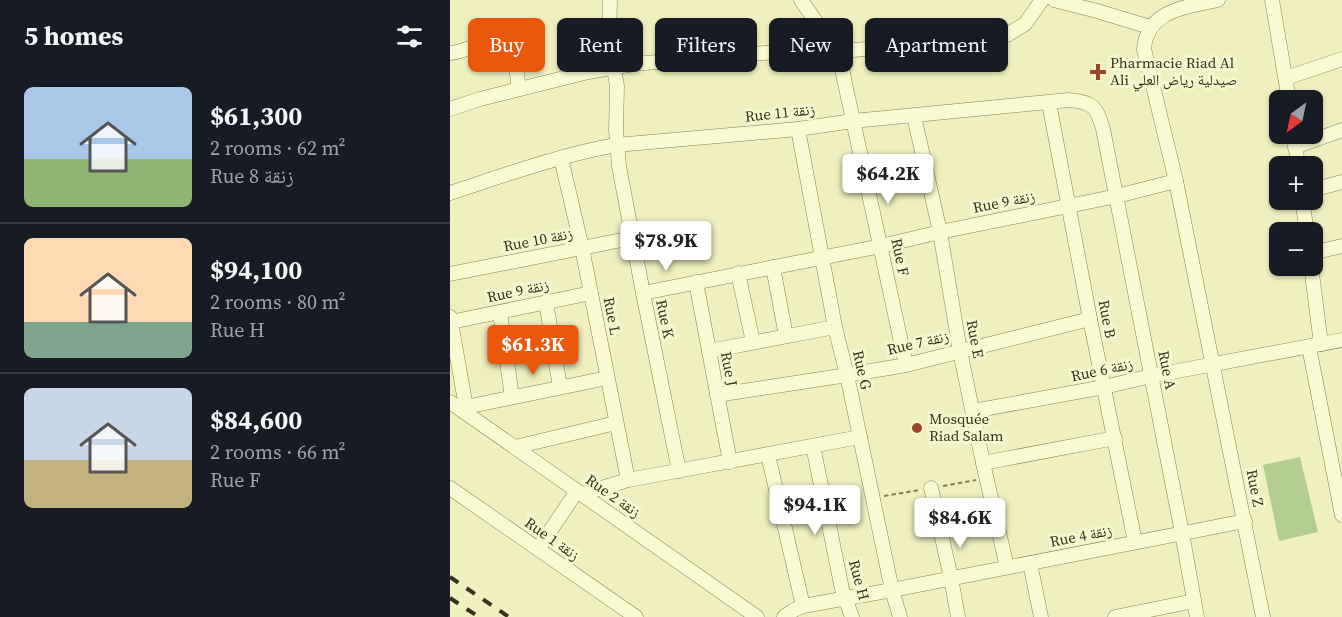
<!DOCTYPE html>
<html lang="en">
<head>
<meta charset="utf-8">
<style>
	body { margin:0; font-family:"Source Serif 4","Noto Naskh Arabic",serif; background:#242831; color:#f1f3f6; height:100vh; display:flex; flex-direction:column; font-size:22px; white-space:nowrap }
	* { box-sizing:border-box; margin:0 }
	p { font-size:20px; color:#9ea1a6 }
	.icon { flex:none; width:33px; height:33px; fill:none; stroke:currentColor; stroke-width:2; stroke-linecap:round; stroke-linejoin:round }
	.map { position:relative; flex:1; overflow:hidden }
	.details { display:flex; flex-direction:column; background:#171b24; width:450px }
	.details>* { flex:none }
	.top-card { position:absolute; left:18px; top:18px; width:570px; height:54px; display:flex; gap:12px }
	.needle { width:39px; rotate:213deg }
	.controls { position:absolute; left:819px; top:90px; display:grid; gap:12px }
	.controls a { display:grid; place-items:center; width:54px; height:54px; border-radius:9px; background:#171b24; box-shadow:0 2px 4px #0004; font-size:30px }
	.price { position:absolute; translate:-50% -51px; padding:0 14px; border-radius:6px; background:#fff; color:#222; font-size:20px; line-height:39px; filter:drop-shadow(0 2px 3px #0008) }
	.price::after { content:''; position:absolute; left:50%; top:36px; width:18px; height:14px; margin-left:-9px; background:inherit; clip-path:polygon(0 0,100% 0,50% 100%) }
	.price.active { background:#ea580c; color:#fff }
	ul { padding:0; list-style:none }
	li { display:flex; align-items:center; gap:18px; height:150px; padding:0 24px }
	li+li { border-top:2px solid #363941 }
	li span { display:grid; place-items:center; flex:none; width:168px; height:120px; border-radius:9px; color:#555 }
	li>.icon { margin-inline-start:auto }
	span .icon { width:72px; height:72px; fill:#fffc; stroke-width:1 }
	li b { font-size:26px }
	h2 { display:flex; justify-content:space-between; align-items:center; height:72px; padding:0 24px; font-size:26px }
	.chip { padding:0 21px; border-radius:9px; background:#171b24; box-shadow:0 2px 4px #0004; font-size:21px; line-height:54px }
	.chip.active { background:#ea580c; color:#fff }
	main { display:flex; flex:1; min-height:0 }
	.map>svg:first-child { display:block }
</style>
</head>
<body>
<main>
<section class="details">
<h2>5 homes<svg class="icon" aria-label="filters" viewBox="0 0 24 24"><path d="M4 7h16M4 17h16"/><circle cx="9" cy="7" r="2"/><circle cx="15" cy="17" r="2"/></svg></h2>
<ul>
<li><span style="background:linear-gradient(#a9c7e8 60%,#8fb573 0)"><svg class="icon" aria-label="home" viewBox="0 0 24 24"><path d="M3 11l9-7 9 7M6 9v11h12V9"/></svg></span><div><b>$61,300</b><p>2 rooms · 62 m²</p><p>Rue 8 زنقة</p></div></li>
<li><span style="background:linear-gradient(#ffd9b3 70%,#7fa58c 0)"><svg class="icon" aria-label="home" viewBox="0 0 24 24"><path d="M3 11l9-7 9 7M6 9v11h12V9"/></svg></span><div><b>$94,100</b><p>2 rooms · 80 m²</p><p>Rue H</p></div></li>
<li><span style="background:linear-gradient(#c9d6e8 60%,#c2b280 0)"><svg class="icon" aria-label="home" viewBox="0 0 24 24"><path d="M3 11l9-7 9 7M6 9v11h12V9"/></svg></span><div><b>$84,600</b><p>2 rooms · 66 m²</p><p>Rue F</p></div></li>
</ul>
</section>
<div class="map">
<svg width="892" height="617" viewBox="0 0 892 617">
	<rect width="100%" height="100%" fill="#efefbf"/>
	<path fill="#b4cd93" d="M850 457 868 532 829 541 813 465Z"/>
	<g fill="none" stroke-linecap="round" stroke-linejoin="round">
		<defs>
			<g id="minor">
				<path d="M160 0 159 39 167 86 166 130 169 166 193 293 229 471"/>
				<path d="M351 0 378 39 381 52"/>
				<path d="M604 0 647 11 700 27"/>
				<path d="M768 0C736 7 697 10 694 49L726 181 813 617"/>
				<path d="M822 0 839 100"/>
				<path d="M388 51 456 365"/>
				<path d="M0 53C15 53 49 32 59 46 66 55 67 78 69 89"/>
				<path d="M836 78 892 59"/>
				<path d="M599 103 640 319 685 542"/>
				<path d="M0 109 30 99 138 72 184 64 338 51H388L502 43 532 40 557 35 575 24 592 0"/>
				<path d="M464 116 490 232 510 351 533 463 557 567"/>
				<path d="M348 129 385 327 397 375 442 590 450 617"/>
				<path d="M844 134 848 166"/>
				<path d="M845 147 892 130"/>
				<path d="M111 158 132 248 178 480"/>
				<path d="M862 190 892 182"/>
				<path d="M0 193C55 175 110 155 166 145L348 129 403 121 619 100C643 102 647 107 653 129L732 533 747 617"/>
				<path d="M852 200 857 232"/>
				<path d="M862 253 892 246"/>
				<path d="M861 266 871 344"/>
				<path d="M323 267 336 336"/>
				<path d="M288 273 303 342"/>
				<path d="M0 274 182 238"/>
				<path d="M246 282 280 462"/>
				<path d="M193 293 431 246 490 232 667 196 726 181"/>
				<path d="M96 302 110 387"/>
				<path d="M50 312 62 397"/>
				<path d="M0 317 16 407 13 411"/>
				<path d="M1 322 141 293"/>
				<path d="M859 347 892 515"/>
				<path d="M259 351 385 327"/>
				<path d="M267 395 397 375 456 365 640 319"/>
				<path d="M0 402 307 617"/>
				<path d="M16 407 157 378"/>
				<path d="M523 411 654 387 701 376 892 340"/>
				<path d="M363 446 392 589 402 617"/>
				<path d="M65 447 166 423"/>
				<path d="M318 455 353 606"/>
				<path d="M533 463 665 438"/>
				<path d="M0 488 186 617"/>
				<path d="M481 488 501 578 508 617"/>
				<path d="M132 494 178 480 410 437"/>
				<path d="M88 549 127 491"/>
				<path d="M580 563 591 617"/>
				<path d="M334 617 344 610 353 606 442 590 795 521"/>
				<path d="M665 617 744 601"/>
			</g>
		</defs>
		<use href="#minor" stroke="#888057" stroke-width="15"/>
		<g stroke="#888057" stroke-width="2" stroke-dasharray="4.5 3" stroke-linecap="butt">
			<path d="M493 486 526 480"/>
			<path d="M434 496 469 490"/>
		</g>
		<use href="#minor" stroke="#fafad2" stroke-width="14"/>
		<g stroke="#37321c" stroke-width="4" stroke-dasharray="10 10" stroke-linecap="butt">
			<path d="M0 577 59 617"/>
			<path d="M0 598 29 617"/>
		</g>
	</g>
	<g fill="#9a4825" stroke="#f6f6cf" stroke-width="2">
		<path d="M645 63h6v6h6v6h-6v6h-6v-6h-6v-6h6z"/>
		<circle cx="467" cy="428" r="6"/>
	</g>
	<g text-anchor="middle" stroke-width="6" stroke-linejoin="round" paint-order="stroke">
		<g font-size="15" fill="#37321c" stroke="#f6f6cf" text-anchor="start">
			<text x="660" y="68">Pharmacie Riad Al<tspan x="660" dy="17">Ali صيدلية رياض العلي</tspan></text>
			<text x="479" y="424">Mosquée<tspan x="479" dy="17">Riad Salam</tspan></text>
		</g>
		<g font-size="15" fill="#37321c" stroke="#f6f6cf">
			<text transform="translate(330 113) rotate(-6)" y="5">Rue 11 زنقة</text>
			<text transform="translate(554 202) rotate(-11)" y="5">Rue 9 زنقة</text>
			<text transform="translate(88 240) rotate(-11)" y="5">Rue 10 زنقة</text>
			<text transform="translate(450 257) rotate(78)" y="5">Rue F</text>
			<text transform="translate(68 291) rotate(-12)" y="5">Rue 9 زنقة</text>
			<text transform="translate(162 316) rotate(79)" y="5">Rue L</text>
			<text transform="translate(215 319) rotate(78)" y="5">Rue K</text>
			<text transform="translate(657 319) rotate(79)" y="5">Rue B</text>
			<text transform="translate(525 339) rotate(79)" y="5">Rue E</text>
			<text transform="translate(468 343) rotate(-13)" y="5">Rue 7 زنقة</text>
			<text transform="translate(279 369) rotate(79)" y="5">Rue J</text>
			<text transform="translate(412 370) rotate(77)" y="5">Rue G</text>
			<text transform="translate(652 370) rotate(-12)" y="5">Rue 6 زنقة</text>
			<text transform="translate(717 370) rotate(79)" y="5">Rue A</text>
			<text transform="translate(805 488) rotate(79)" y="5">Rue Z</text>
			<text transform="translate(163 496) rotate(35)" y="5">Rue 2 زنقة</text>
			<text transform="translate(631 536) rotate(-11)" y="5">Rue 4 زنقة</text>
			<text transform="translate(102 539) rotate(35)" y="5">Rue 1 زنقة</text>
			<text transform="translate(409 580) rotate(75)" y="5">Rue H</text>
		</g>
	</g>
</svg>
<div class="controls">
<a><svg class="needle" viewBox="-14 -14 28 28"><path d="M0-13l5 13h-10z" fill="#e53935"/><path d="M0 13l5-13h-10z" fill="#9ea1a6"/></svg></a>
<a>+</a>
<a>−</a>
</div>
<b class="price" style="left:438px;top:205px">$64.2K</b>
<b class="price" style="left:216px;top:272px">$78.9K</b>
<b class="price active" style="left:83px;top:376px">$61.3K</b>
<b class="price" style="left:365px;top:536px">$94.1K</b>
<b class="price" style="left:510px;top:549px">$84.6K</b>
<div class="top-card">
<a class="chip active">Buy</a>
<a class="chip">Rent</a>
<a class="chip">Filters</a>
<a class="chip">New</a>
<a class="chip">Apartment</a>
</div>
</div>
</main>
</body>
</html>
